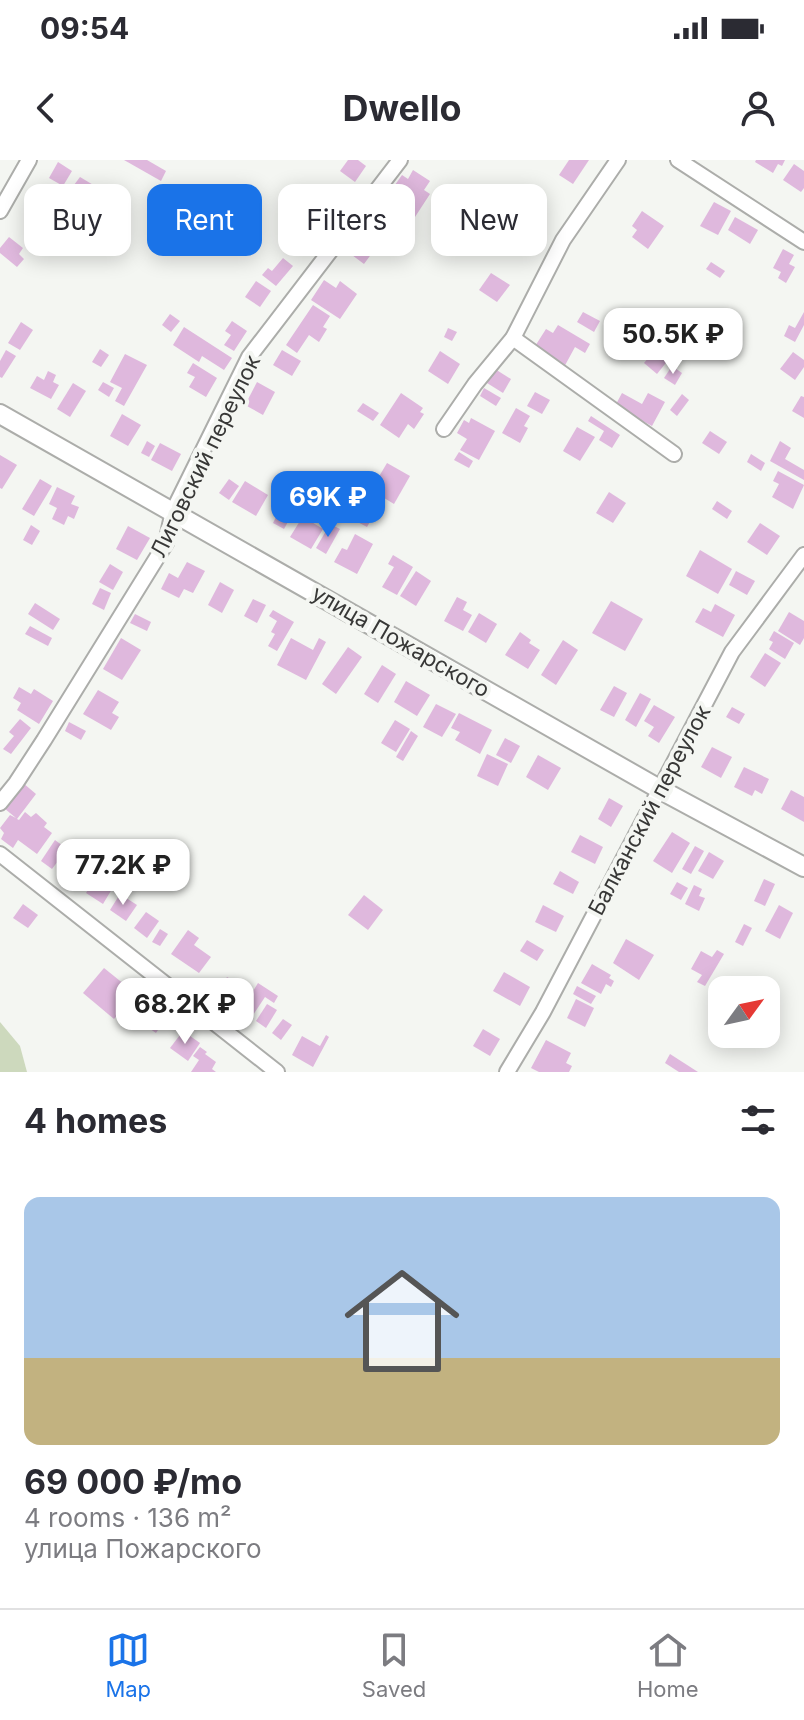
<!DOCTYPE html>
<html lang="en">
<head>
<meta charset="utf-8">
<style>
	body { margin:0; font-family:Inter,sans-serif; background:#f7f7f7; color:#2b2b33; height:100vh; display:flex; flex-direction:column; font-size:30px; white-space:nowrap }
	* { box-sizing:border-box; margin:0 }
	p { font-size:26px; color:#7c7c81 }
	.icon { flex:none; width:44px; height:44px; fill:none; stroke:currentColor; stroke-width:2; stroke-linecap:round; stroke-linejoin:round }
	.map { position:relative; height:912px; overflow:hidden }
	.panel { display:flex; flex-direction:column; background:#fff; flex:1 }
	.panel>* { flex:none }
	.guide { position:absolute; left:24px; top:24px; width:756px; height:72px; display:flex; gap:16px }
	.needle { width:52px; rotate:57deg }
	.buttons { position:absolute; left:708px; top:816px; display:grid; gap:16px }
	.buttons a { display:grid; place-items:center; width:72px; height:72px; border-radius:16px; background:#fff; box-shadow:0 4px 20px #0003; font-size:40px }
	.price { position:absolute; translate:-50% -68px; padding:0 18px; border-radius:16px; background:#fff; color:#222; font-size:26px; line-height:52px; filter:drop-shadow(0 2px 4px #0008) }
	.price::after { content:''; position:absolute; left:50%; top:48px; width:24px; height:18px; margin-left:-12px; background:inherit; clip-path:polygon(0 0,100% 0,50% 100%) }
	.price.selected { background:#1a73e8; color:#fff }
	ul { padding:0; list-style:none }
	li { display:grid; align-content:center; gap:16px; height:424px; padding:0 24px }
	li span { display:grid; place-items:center; height:248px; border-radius:16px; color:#555 }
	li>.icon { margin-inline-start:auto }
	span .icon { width:144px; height:144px; fill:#fffc; stroke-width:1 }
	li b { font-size:34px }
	h2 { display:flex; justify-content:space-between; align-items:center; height:96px; padding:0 24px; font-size:34px }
	.chip { padding:0 28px; border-radius:16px; background:#fff; box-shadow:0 4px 20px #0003; font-size:28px; line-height:72px }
	.chip.selected { background:#1a73e8; color:#fff }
	.status { display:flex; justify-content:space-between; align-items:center; height:56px; padding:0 40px; background:#fff; direction:ltr }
	.status svg { height:22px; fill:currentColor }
	header { display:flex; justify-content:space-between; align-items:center; height:104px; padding:0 24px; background:#fff; font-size:36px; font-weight:700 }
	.dock { display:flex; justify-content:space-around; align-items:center; height:112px; border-top:2px solid #e1e1e2; background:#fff; font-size:22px; color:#7c7c81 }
	.dock a { display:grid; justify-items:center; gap:4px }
	.dock .selected { color:#1a73e8 }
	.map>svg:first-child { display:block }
</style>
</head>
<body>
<div class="status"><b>09:54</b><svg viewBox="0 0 49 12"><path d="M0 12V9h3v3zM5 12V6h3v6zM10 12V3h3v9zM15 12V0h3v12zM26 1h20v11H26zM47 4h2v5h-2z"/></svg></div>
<header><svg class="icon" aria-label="back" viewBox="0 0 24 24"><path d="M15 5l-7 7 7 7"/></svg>Dwello<svg class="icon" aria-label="person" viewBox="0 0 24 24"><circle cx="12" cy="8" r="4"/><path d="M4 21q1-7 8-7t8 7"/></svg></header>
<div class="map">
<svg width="804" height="912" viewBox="0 0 804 912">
	<rect width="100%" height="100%" fill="#f4f6f2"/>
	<path fill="#cdd9bd" d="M0 862 20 886 27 912H0Z"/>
	<g fill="#dfb8dd">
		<path d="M124 0H147L166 11 161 21Z"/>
		<path d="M348 0H358L366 6 355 22 340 11Z"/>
		<path d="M569 0H589L573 24 559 15Z"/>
		<path d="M756 0H785L782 6 778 4 773 13 755 2Z"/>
		<path d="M58 2 72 11 63 26 49 18Z"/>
		<path d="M794 4 804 11V28L801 32 783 20Z"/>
		<path d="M413 10 430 21 424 30 430 34 415 57 405 51 409 44 390 32 402 15 408 19Z"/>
		<path d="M80 17 105 32 99 41 74 25Z"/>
		<path d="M184 28 208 41 204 48 180 36Z"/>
		<path d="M328 29 343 41 333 53 318 42Z"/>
		<path d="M33 34 50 44 42 57 25 47Z"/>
		<path d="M105 36 117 44 107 59 95 51Z"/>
		<path d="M714 42 731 51 718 75 700 66Z"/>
		<path d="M383 43 403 57 390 76 370 62Z"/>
		<path d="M642 51 664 66 648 89 632 77 637 70 632 66Z"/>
		<path d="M735 57 758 70 750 84 728 70Z"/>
		<path d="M302 61 318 72 304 92 288 81Z"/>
		<path d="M365 69 377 77 370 86 375 89 364 104 344 89 356 73 360 76Z"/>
		<path d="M9 77 23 88 19 94 24 99 17 107 0 93V88Z"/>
		<path d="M783 89 794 95 789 104 795 107 786 123 778 118 781 112 773 108Z"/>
		<path d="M283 98 293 106 276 126 262 115 268 108 272 111Z"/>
		<path d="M711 102 725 111 720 118 706 109Z"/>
		<path d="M491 113 510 125 497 142 479 130Z"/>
		<path d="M324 120 336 128 340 121 357 134 340 159 311 140Z"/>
		<path d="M256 121 271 131 260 147 245 137Z"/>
		<path d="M313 145 330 156 323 167 327 169 319 182 309 175 297 193 286 185Z"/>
		<path d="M583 152 600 161 594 172 577 162Z"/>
		<path d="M804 152V165L795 182 784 176 789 165 795 168Z"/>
		<path d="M170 154 180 161 171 172 162 165Z"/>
		<path d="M232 161 247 171 234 191 224 185 231 175 225 171Z"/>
		<path d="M21 162 33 170 20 190 8 183Z"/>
		<path d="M558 165 590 184 585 193 575 187 563 209 532 191 546 169 553 173Z"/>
		<path d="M184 167 232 198 224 210 202 196 199 202 173 185Z"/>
		<path d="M448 168 457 172 452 181 444 177Z"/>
		<path d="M660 184 673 194 657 214 644 203Z"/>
		<path d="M100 189 109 195 101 207 92 202Z"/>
		<path d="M6 190 16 196 2 218 0 217V201Z"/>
		<path d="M282 190 301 201 292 216 273 205Z"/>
		<path d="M440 191 460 204 448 224 428 211Z"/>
		<path d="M793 192 804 200V207L795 220 780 209Z"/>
		<path d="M125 194 147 205 124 246 115 241 122 228 110 222Z"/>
		<path d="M193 203 217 218 206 237 189 227 195 217 187 213Z"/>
		<path d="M672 206 682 213 675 225 664 218Z"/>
		<path d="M495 209 511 219 503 233 487 223Z"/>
		<path d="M48 211 56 215 53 222 59 225 51 239 30 228 37 216 44 220Z"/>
		<path d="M103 222 114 228 109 237 98 230Z"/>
		<path d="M257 222 275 232 263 255 245 245Z"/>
		<path d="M73 223 86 231 70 257 57 249Z"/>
		<path d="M484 228 501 238 496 246 480 236Z"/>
		<path d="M535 232 550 240 542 254 527 246Z"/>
		<path d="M401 233 423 248 420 252 424 254 414 269 408 264 399 278 380 265Z"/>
		<path d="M622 233 642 244 648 233 665 242 652 266 615 246Z"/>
		<path d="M682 234 689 240 677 256 670 250Z"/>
		<path d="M801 236 804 237V258L792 251Z"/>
		<path d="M363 243 379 253 373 261 357 251Z"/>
		<path d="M516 248 530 256 524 266 528 268 520 283 502 273Z"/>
		<path d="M122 254 141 265 128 286 110 276Z"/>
		<path d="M591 256 620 275 612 288 599 280 604 271 588 261Z"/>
		<path d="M471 258 495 271 479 300 460 290 467 279 457 273 464 260 469 263Z"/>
		<path d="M577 267 595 277 580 301 563 291Z"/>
		<path d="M710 271 727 282 719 294 702 283Z"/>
		<path d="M147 281 155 286 149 297 141 293Z"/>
		<path d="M780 281 791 288 785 299 804 310V320L770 301Z"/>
		<path d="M160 283 181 294 172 311 151 300Z"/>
		<path d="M459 292 473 301 469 308 454 300Z"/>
		<path d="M751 294 765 303 761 311 747 302Z"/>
		<path d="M0 295 17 305 2 329 0 328Z"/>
		<path d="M387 303 410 316 394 344 371 330Z"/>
		<path d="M778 311 804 325 793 349 772 337 779 324 773 321Z"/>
		<path d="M40 319 52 326 34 356 22 349Z"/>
		<path d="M229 319 239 326 229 340 219 333Z"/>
		<path d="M245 321 268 335 256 356 232 342Z"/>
		<path d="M57 327 75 336 71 344 79 347 74 359 68 356 64 365 52 359 57 348 49 344Z"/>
		<path d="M332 331 345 337 341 345 329 339Z"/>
		<path d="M609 332 626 343 613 363 596 353Z"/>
		<path d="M717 341 732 351 727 359 712 349Z"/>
		<path d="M282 345 294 351 284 369 273 363Z"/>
		<path d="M308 348 315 353 310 361 323 369 311 389 290 377Z"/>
		<path d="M357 350 372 358 367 367 352 359Z"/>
		<path d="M760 363 780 376 767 395 747 382Z"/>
		<path d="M330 364 340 369 326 394 316 388Z"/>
		<path d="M31 365 40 371 32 385 23 380Z"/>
		<path d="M128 366 150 378 137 400 116 389Z"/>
		<path d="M355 374 373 384 357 414 334 402 342 388 347 390Z"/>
		<path d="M700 390 732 409 718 434 686 416Z"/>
		<path d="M393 395 413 407 397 435 382 427 394 407 388 404Z"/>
		<path d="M187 402 205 411 193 433 184 429 179 438 161 429 169 413 178 418Z"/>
		<path d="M110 404 123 412 113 430 99 422Z"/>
		<path d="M416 411 431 421 416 446 400 436Z"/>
		<path d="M736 411 755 421 747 435 729 425Z"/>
		<path d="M220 422 234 430 222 453 208 445Z"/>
		<path d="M100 428 111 433 104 450 92 444Z"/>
		<path d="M457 437 467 442 463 450 472 455 463 471 444 461Z"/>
		<path d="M253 439 266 445 257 463 244 456Z"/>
		<path d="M611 441 643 459 625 491 592 473Z"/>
		<path d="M35 443 60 459 53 470 28 454Z"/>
		<path d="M715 444 735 455 723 477 695 462 703 448 711 452Z"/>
		<path d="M273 450 294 462 277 491 268 486 275 474 271 472 277 461 269 456Z"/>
		<path d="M789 452 804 461V478L800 485 778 471Z"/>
		<path d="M479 453 497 464 486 483 468 472Z"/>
		<path d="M135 454 151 462 147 471 130 463Z"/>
		<path d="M30 466 52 478 48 486 25 474Z"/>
		<path d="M774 471 794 483 785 499 769 489 773 482 769 480Z"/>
		<path d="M520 472 531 480 529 483 540 490 528 509 505 495Z"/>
		<path d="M121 478 141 490 122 520 103 509Z"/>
		<path d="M291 478 313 490 319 478 326 482 306 520 277 505Z"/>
		<path d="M563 480 578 490 556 525 541 515Z"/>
		<path d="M348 487 362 497 336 534 322 524Z"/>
		<path d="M765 493 781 503 765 527 750 517Z"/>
		<path d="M382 505 396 514 378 543 364 534Z"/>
		<path d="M406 521 430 535 417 556 394 542Z"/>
		<path d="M614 526 627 533 614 557 600 550Z"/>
		<path d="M19 527 31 534 34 529 53 541 39 564 17 550 21 543 13 538Z"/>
		<path d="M98 530 119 542 112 553 119 557 111 570 83 554Z"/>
		<path d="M640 533 651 539 636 567 625 560Z"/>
		<path d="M436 544 456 554 442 577 423 567Z"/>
		<path d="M654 545 675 557 659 583 648 576 654 567 644 561Z"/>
		<path d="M732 547 745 554 739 564 726 557Z"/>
		<path d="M459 553 492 570 480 594 455 580 460 572 451 568Z"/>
		<path d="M20 559 31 568 11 594 3 589 14 576 9 572Z"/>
		<path d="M395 560 410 569 396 592 381 583Z"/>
		<path d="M69 562 86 571 81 580 65 571Z"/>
		<path d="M411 571 418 576 403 601 396 597Z"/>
		<path d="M505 578 520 586 511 603 496 595Z"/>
		<path d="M712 587 732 597 721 618 701 607Z"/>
		<path d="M487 594 508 604 498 626 477 616Z"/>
		<path d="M538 595 561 608 548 630 526 617Z"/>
		<path d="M744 607 769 619 762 634 755 630 752 636 734 627Z"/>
		<path d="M23 623 36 634 17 659 19 660 25 652 31 657 36 653 47 663 44 667 52 673 37 694 18 680 13 688 1 679 4 673 0 668 10 655 16 658 4 648Z"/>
		<path d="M791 630 804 637V662L781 649Z"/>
		<path d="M609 638 623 646 611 667 598 659Z"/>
		<path d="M672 672 690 683 672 713 653 701Z"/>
		<path d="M580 675 603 687 595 704 571 692Z"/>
		<path d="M55 680 67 689 52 709 41 701Z"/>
		<path d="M695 686 704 691 691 714 682 709Z"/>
		<path d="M709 692 724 701 713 719 698 711Z"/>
		<path d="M75 693 95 706 80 728 60 715Z"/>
		<path d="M560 711 579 722 573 734 553 724Z"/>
		<path d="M98 714 115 724 103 744 86 733Z"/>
		<path d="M764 719 775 724 765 746 754 741Z"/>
		<path d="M677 722 688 728 681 740 670 734Z"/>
		<path d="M694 725 702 729 699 736 705 738 699 751 685 744Z"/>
		<path d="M120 734 137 745 126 761 110 750Z"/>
		<path d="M364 735 383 750 368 770 348 755Z"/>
		<path d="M23 744 38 755 28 768 13 758Z"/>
		<path d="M543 745 564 756 556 772 535 762Z"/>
		<path d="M779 745 793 753 780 779 765 771Z"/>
		<path d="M146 752 159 761 147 778 134 768Z"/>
		<path d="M744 764 752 768 743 786 735 782Z"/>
		<path d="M160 769 168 774 160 786 152 782Z"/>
		<path d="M188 770 199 778 194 785 211 797 199 813 171 794Z"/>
		<path d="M626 779 654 795 639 820 613 803Z"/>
		<path d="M527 780 544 790 537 801 520 791Z"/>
		<path d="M717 790 724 794 705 826 697 822 702 815 691 809 701 791 712 797Z"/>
		<path d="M592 804 611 815 609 818 614 821 611 827 606 824 601 834 581 823Z"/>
		<path d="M104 808 135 833 114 859 83 833Z"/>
		<path d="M504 812 530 827 520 846 493 831Z"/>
		<path d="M227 817 242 826 231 845 216 835Z"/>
		<path d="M258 823 278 836 274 843 265 837 249 861 239 854Z"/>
		<path d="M577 826 596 836 591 844 573 834Z"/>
		<path d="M576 839 594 848 585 867 567 858Z"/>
		<path d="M267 844 277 850 266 868 256 861Z"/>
		<path d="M151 845 167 856 156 873 140 862Z"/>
		<path d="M283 859 292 865 281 880 272 873Z"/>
		<path d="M483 869 500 879 490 896 473 886Z"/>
		<path d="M183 871 200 883 188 901 170 888Z"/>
		<path d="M326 875 329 877 313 907 292 895 302 876 320 886Z"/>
		<path d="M546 880 571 893 566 903 572 906 569 912H539L531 908Z"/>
		<path d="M200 887 207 892 205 894 216 902 212 909 216 912H191L199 900 193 896Z"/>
		<path d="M670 894 698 912H679L665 903Z"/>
	</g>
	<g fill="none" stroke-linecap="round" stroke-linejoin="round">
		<defs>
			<g id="minor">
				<path d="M678 0 804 82"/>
				<path d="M0 51 29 0"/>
				<path d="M513 178 674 294"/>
				<path d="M444 269 475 224 513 178 563 80 618 0"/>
				<path d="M0 643 16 623 44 580 166 383 173 351 249 197 400 0"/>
				<path d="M0 694 277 912"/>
				<path d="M507 912 543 852 732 492 804 395"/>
			</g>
			<path id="tertiary" d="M0 254 661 630 804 707"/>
		</defs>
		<use href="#minor" stroke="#acadaa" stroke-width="18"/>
		<use href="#tertiary" stroke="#acadaa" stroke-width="22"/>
		<use href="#minor" stroke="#fff" stroke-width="14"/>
		<use href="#tertiary" stroke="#fff" stroke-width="18"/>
	</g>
	<g text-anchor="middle" stroke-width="8" stroke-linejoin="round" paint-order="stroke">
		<g font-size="22" fill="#383837" stroke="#f4f6f2">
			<text transform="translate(205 296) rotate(-64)" y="8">Лиговский переулок</text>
			<text transform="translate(401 481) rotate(30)" y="8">улица Пожарского</text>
			<text transform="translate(649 650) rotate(-62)" y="8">Балканский переулок</text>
		</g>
	</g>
</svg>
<div class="buttons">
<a><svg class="needle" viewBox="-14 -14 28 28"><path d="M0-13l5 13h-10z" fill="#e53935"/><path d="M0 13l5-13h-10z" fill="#7c7c81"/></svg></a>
</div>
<b class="price" style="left:673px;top:216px">50.5K ₽</b>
<b class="price selected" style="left:328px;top:379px">69K ₽</b>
<b class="price" style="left:123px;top:747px">77.2K ₽</b>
<b class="price" style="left:185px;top:886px">68.2K ₽</b>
<div class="guide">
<a class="chip">Buy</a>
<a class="chip selected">Rent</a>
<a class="chip">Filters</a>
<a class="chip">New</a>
</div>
</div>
<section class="panel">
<h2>4 homes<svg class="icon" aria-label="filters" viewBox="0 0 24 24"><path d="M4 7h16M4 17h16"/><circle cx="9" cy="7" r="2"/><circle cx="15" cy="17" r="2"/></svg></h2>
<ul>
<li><span style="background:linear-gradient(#a9c7e8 65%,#c2b280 0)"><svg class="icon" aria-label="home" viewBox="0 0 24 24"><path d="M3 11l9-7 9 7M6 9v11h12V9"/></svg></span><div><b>69 000 ₽/mo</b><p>4 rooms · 136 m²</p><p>улица Пожарского</p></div></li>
</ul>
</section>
<nav class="dock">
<a class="selected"><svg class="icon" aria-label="map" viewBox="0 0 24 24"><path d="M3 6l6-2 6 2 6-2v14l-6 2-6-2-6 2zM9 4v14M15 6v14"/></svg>Map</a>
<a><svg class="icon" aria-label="saved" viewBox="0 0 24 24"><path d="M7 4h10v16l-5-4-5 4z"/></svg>Saved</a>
<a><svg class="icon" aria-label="home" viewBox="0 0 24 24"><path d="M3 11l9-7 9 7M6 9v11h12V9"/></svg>Home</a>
</nav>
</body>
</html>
